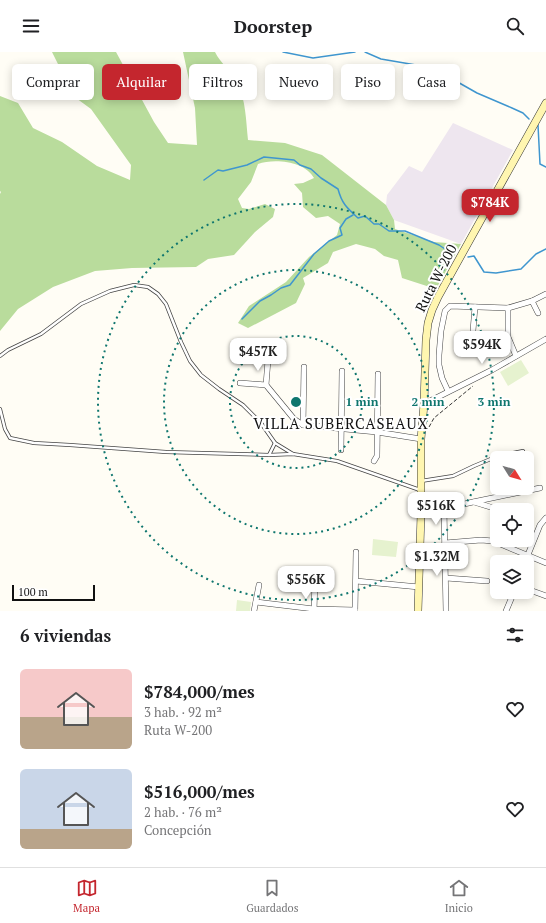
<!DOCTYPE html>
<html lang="es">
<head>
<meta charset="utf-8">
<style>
	body { margin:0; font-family:"PT Serif",serif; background:#f6f6f6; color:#202124; height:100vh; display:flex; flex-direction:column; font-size:15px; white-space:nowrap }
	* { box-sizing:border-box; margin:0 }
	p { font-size:13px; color:#757577 }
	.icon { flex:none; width:22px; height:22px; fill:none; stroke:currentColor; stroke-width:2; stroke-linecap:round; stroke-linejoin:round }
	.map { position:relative; height:559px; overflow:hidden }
	.sheet { display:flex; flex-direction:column; background:#fff; flex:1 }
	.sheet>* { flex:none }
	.guide { position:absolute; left:12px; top:12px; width:522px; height:36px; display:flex; gap:8px }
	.needle { width:26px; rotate:127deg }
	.buttons { position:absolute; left:490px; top:399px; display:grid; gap:8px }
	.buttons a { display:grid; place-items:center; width:44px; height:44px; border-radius:6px; background:#fff; box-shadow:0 2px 10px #0003; font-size:20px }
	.scale { position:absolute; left:12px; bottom:10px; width:83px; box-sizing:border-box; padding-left:4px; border:2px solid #111; border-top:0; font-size:11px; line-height:14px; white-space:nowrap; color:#111; -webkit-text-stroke:3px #fff; paint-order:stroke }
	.price { position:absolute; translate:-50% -34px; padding:0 9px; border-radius:8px; background:#fff; color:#222; font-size:13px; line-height:26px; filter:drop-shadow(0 1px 2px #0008) }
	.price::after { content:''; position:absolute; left:50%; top:24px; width:12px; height:9px; margin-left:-6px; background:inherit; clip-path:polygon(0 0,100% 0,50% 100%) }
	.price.selected { background:#c4262e; color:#fff }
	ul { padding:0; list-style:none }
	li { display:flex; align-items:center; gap:12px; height:100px; padding:0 20px }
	li span { display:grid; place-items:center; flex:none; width:112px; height:80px; border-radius:6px; color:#555 }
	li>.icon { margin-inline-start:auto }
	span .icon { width:48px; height:48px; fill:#fffc; stroke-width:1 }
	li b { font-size:17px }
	h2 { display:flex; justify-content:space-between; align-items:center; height:48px; padding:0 20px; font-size:17px }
	.chip { padding:0 14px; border-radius:6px; background:#fff; box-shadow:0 2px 10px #0003; font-size:14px; line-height:36px }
	.chip.selected { background:#c4262e; color:#fff }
	header { display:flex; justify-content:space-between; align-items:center; height:52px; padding:0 20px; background:#fff; font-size:18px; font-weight:700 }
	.dock { display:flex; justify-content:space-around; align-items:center; height:56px; border-top:1px solid #e0e0e0; background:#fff; font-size:11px; color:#757577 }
	.dock a { display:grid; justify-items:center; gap:2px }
	.dock .selected { color:#c4262e }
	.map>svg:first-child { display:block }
</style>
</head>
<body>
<header><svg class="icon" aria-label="menu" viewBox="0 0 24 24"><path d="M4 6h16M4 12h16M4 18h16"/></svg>Doorstep<svg class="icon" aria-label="search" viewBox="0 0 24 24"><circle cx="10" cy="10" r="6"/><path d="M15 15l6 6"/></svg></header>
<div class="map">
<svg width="546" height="559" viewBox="0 0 546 559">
	<rect width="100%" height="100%" fill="#fffdf5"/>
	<path fill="#eee6ef" d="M453 71 513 98 461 192 394 168 386 153 387 143 409 114 422 120Z"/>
	<path fill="#b9dc9c" d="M52 0H116L154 70 168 91 197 93 195 56 183 0H215C220 11 232 19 237 30 246 48 246 69 248 88L285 91 322 103 386 153 394 168 395 177 434 190 461 192 436 237 402 226 398 208 384 204 375 197 356 192 333 200 328 211 303 226 305 232 296 251 248 276 238 271 249 254 286 230 309 205 337 183 340 172 328 164 316 166 303 155 302 141 294 132 303 131 314 126C305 109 274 106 258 112L251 130 238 147 242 156 249 157 265 152 275 157 273 165 255 180 234 203 208 207 196 215 132 216 95 219 53 235 18 257 0 279V142L1 140 0 139V44L18 51 33 76 62 90 97 114 130 128 131 113 91 57 65 38 59 14Z"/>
	<g fill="#e6f2cf">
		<path d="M521 308 529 321 508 334 500 320Z"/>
		<path d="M373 487 398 490 396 505 372 503Z"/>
		<path d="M237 548 251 550 250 559H236Z"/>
	</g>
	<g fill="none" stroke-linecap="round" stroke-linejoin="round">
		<g stroke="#3f96cf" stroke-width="1.5">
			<path d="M283 0 313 6 355 0"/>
			<path d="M365 0 381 7 416 13 447 24 477 41 512 56 523 61 529 67"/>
			<path d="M538 73 540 112 546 115"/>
			<path d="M204 128 218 118 223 119 247 113 264 105 294 108 300 113 311 117 321 126 338 137C342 152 347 156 358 166L365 164 374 172H379L389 179H405L439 193 451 201"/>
			<path d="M468 205 474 204 484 220 496 221 521 217 536 202 546 197"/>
			<path d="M242 267 260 249 271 243 281 236 290 233 314 202 329 189 342 183 340 176 346 167 353 163"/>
		</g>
		<defs>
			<g id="lane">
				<path d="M0 304 8 298 41 282 81 252 110 239 134 233 148 235 158 242 166 252 181 290 190 309 201 323 219 337 243 353 261 371 275 391 293 402"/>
				<path d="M0 357 5 377 10 386 34 391 70 393 166 400 269 403 293 402 337 409 420 438"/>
				<path d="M269 403 275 391"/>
				<path d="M421 429 453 424 474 414 498 404 523 399"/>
			</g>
			<g id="street">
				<path d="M532 249 538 261"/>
				<path d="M508 256V285L516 304"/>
				<path d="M471 302 475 255"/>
				<path d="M240 331 266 333 294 367 303 373 377 380 421 387"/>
				<path d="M266 333 268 308"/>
				<path d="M448 339 442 326 439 313V303L441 279 445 259 450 254 508 256 532 249 546 242"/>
				<path d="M424 352 492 318 546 287"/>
				<path d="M303 373 304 315"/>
				<path d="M341 398 342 319"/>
				<path d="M374 409 377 404 378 322"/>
				<path d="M474 450 500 458"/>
				<path d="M444 457 446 559"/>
				<path d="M421 462 473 450 540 436"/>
				<path d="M445 491 481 488 493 489 546 511"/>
				<path d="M525 510 540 473 546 466"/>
				<path d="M446 526 487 529"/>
				<path d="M356 529 419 535"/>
				<path d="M527 537 546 544"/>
				<path d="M256 550 314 557 355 558"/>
				<path d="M254 559 259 533"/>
				<path d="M314 559 315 527"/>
				<path d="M355 559 356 500"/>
				<path d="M506 559 514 540"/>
			</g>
			<path id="secondary" d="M418 559 421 462V387L424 352 426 288 428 271 432 258 438 245 546 51"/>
		</defs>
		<use href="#lane" stroke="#444" stroke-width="4"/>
		<use href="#street" stroke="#444" stroke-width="6"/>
		<use href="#secondary" stroke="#333" stroke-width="8"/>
		<path stroke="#333" stroke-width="1" stroke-dasharray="4 2" stroke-linecap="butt" d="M429 375 434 366 473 334"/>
		<use href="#lane" stroke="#fff" stroke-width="2.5"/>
		<use href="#street" stroke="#fff" stroke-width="5"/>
		<use href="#secondary" stroke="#fff6b0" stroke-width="7"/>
	</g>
	<g fill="none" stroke="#0f766e" stroke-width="2" stroke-dasharray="2 4">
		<circle cx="296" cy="350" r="66"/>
		<circle cx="296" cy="350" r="132"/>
		<circle cx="296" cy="350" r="198"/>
	</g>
	<g text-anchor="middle" stroke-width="4" stroke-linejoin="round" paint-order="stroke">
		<g font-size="14" fill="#111" stroke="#fff">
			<text transform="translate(436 226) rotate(-63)" y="5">Ruta W-200</text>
		</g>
		<g font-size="15" letter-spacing="1" fill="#111" stroke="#fff">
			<text x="341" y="377">VILLA SUBERCASEAUX</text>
		</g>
	</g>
	<circle cx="296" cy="350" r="6" fill="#0f766e" stroke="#fff" stroke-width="2"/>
	<g font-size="12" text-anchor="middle" font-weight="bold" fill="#0f766e" stroke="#fff" stroke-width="4" stroke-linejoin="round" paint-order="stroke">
		<text x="362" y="354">1 min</text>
		<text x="428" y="354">2 min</text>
		<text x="494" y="354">3 min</text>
	</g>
</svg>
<div class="buttons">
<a><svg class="needle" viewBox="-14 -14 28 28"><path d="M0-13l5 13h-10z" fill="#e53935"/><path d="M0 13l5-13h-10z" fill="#757577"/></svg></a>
<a><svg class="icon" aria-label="locate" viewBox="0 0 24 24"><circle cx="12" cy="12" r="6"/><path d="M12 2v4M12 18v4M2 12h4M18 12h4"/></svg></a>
<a><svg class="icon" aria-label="layers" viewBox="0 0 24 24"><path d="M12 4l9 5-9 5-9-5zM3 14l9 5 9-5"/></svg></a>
</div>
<div class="scale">100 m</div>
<b class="price selected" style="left:490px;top:171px">$784K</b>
<b class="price" style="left:482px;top:313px">$594K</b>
<b class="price" style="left:258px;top:320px">$457K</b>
<b class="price" style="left:436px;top:474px">$516K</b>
<b class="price" style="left:437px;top:525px">$1.32M</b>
<b class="price" style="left:306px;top:548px">$556K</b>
<div class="guide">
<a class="chip">Comprar</a>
<a class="chip selected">Alquilar</a>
<a class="chip">Filtros</a>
<a class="chip">Nuevo</a>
<a class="chip">Piso</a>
<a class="chip">Casa</a>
</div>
</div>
<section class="sheet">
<h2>6 viviendas<svg class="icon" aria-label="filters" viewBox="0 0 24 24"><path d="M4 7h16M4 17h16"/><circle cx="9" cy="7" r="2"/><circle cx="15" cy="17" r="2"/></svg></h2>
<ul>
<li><span style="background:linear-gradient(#f6c9c9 60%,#b9a48a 0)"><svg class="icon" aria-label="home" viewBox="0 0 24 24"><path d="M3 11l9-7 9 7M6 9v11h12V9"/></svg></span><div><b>$784,000/mes</b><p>3 hab. · 92 m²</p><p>Ruta W-200</p></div><svg class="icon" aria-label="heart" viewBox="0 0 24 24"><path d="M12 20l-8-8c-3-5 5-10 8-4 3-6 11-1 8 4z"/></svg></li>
<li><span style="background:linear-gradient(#c9d6e8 75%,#b9a48a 0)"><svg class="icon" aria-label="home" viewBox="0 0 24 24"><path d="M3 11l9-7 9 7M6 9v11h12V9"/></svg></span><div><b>$516,000/mes</b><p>2 hab. · 76 m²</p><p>Concepción</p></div><svg class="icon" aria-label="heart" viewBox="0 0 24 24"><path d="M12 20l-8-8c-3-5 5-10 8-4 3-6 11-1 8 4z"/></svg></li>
</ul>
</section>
<nav class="dock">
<a class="selected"><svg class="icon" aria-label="map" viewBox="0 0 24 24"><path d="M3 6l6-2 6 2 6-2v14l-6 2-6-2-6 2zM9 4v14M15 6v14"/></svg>Mapa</a>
<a><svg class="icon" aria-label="saved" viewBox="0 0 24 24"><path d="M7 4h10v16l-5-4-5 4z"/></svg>Guardados</a>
<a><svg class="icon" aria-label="home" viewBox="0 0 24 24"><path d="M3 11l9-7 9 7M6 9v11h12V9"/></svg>Inicio</a>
</nav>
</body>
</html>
